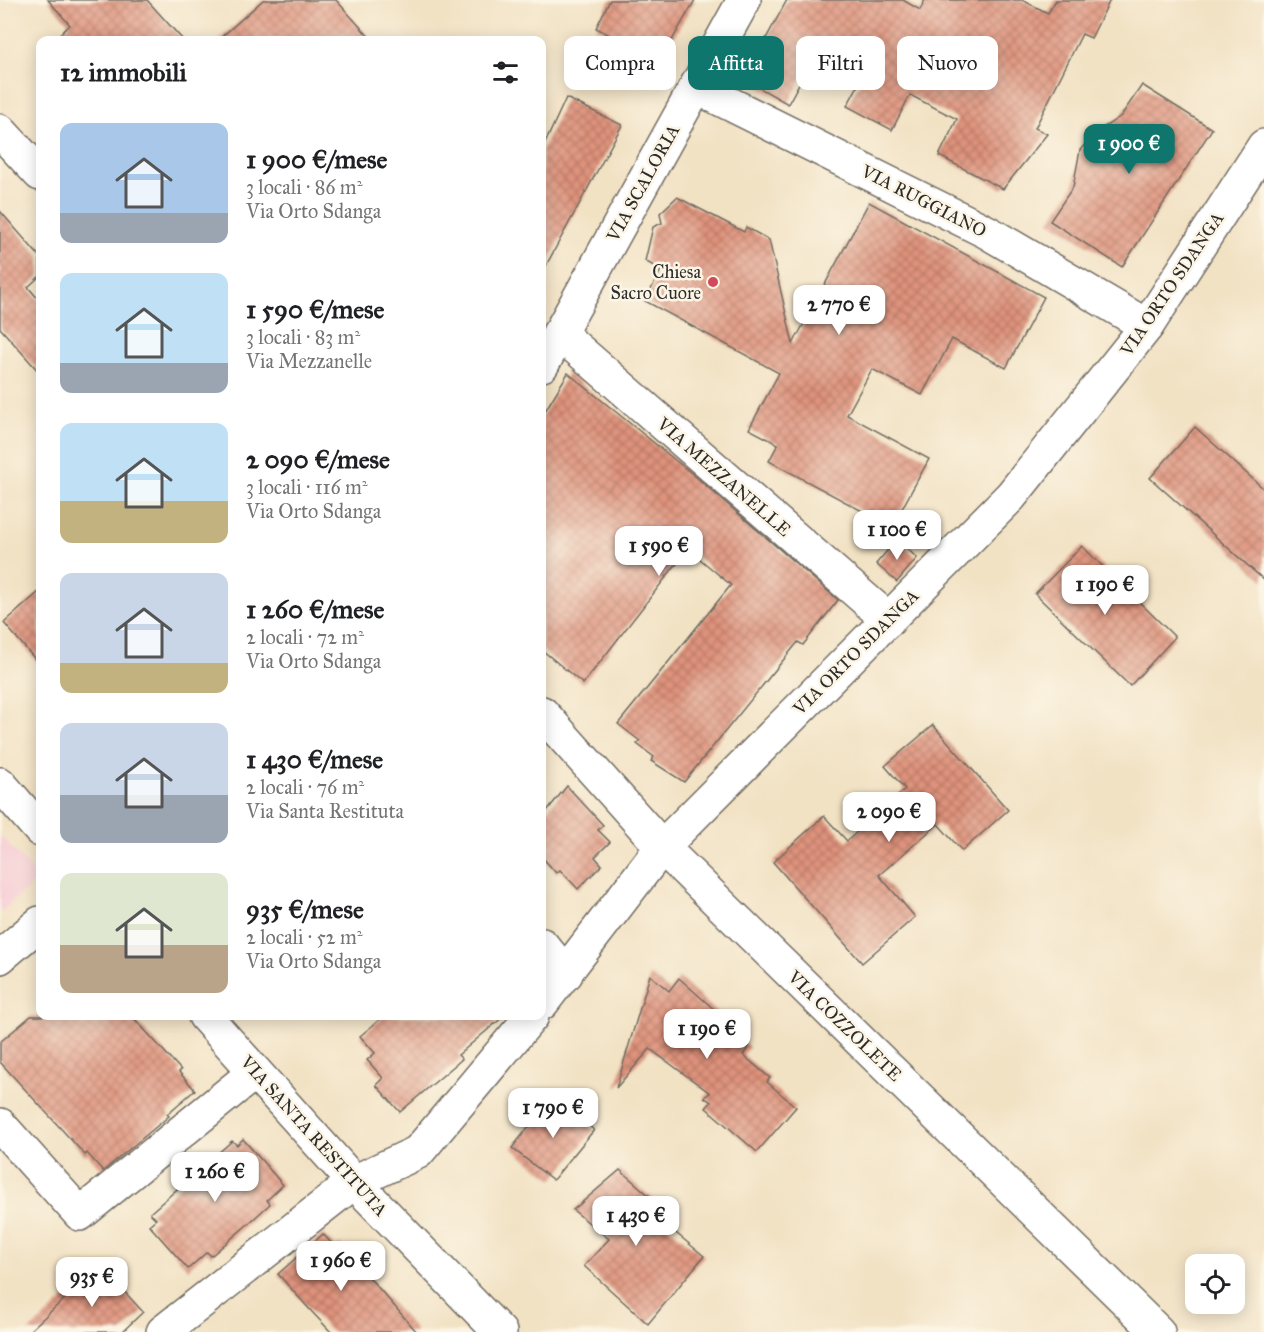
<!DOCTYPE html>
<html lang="it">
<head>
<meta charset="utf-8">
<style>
	body { margin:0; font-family:"IM FELL Great Primer",serif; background:#f2f2f2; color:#202124; height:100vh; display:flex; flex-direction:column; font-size:22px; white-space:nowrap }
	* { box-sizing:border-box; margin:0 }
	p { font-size:20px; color:#757577 }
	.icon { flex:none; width:33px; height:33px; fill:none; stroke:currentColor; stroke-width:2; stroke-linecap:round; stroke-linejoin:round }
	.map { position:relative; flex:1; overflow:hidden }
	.panel { position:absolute; left:36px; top:36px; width:510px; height:984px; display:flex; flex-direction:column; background:#fff; border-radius:12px; box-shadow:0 3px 15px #0003 }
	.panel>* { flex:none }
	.banner { position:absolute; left:564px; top:36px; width:570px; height:54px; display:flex; gap:12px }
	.controls { position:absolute; left:1185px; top:1254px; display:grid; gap:12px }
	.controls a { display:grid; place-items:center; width:60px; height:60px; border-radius:12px; background:#fff; box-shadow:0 3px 15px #0003; font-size:30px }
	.price { position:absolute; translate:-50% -51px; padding:0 14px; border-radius:12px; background:#fff; color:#222; font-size:20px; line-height:39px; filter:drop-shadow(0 2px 3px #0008) }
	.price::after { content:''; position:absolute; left:50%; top:36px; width:18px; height:14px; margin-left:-9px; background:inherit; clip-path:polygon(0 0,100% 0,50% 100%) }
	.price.current { background:#0f766e; color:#fff }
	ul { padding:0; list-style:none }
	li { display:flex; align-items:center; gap:18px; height:150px; padding:0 24px }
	li span { display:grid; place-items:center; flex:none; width:168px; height:120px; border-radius:12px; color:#555 }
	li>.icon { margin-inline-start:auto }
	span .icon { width:72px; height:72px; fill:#fffc; stroke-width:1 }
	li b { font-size:26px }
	h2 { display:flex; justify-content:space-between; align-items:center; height:72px; padding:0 24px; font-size:26px }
	.pill { padding:0 21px; border-radius:12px; background:#fff; box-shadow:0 3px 15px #0003; font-size:21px; line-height:54px }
	.pill.current { background:#0f766e; color:#fff }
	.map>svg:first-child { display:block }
</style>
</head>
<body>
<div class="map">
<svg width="1264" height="1332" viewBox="0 0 1264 1332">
	<defs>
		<pattern id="building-cross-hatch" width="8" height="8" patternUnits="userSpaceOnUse" patternTransform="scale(1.5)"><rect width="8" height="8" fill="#df937c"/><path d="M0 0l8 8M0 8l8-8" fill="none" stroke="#b57866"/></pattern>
	</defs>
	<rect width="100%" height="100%" fill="#fcf5e5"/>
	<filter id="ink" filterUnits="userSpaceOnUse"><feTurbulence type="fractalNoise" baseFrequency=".0167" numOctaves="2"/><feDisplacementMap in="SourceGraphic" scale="12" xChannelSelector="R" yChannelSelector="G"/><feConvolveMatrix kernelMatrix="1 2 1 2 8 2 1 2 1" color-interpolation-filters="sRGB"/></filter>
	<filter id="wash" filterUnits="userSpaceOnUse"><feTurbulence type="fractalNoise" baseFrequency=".008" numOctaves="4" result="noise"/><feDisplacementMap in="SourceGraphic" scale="24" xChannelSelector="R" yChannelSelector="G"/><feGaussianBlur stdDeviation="1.35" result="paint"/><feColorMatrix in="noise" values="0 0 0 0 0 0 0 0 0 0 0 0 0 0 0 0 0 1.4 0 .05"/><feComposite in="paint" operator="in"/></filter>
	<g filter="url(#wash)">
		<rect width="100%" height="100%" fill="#f2e2c4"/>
		<path fill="#f6cfd6" d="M0 835 39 878 0 913Z"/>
		<g id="blocks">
			<g fill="url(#building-cross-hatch)">
				<path d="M48 0H147L183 40H53L70 25Z"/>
				<path d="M263 0H336L372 40H218Z"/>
				<path d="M610 0H695L660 61 596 28Z"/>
				<path d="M787 0H903L920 10 925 0H1022L1048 13 1056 0H1110L1091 38 1082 34 1035 128 1047 134 1003 189 939 156 957 119 910 95 892 130 847 106 867 69 820 45 788 104 744 79Z"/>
				<path d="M1142 85 1212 129 1122 267 1050 221 1073 187 1080 150 1094 134 1121 116Z"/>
				<path d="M566 98 622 125 542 273V150Z"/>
				<path d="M677 197 744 232 746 227 769 240 793 344 869 202 1044 297 1006 368 952 339 922 395 872 369 847 415 929 459 892 527 769 461 778 444 749 429 779 373 645 301 661 270 645 261 653 227 662 223 660 213Z"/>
				<path d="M0 211 40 257V276L28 287 40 301V373L0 328Z"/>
				<path d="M568 373 696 477 838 600 803 645 798 642 684 782 651 761 654 757 637 744 640 741 618 724 731 585 688 549 583 684 542 650V416Z"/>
				<path d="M1195 427 1264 489V580L1150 478Z"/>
				<path d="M897 539 917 558 897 582 876 564Z"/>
				<path d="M1082 546 1175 637 1130 686 1035 594Z"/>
				<path d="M40 591V665L4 623Z"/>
				<path d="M933 725 1008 810 962 851 938 824 879 875 915 917 862 963 773 862 824 816 847 841 905 789 885 766Z"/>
				<path d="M567 786 603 825 598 830 610 842 595 857 602 865 578 889 560 870 556 873 542 857V817Z"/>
				<path d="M650 975 669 991 679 978 726 1020 723 1023 749 1047 743 1055 770 1078 767 1082 796 1107 757 1152 706 1108 711 1102 704 1097 710 1093 650 1049 616 1088Z"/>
				<path d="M31 1016H132L181 1070 179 1072 195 1090 167 1114 169 1116 103 1171 87 1153 85 1155 0 1062V1042Z"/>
				<path d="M384 1016H504L458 1055 462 1059 400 1112 376 1085 383 1078 367 1060 375 1053 360 1036Z"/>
				<path d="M549 1101 559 1109 563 1105 594 1130 553 1180 512 1148Z"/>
				<path d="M243 1139 283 1185 267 1200 270 1204 247 1225 211 1256 207 1252 188 1269 149 1225 156 1219 150 1213 232 1141 237 1145Z"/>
				<path d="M620 1170 667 1211 660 1220 704 1256 648 1324 584 1266 609 1239 573 1210Z"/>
				<path d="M323 1234 336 1248 340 1244 417 1332H331L312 1312 278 1274Z"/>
				<path d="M101 1266 143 1312 122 1332H28Z"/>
			</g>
		</g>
	</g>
	<g filter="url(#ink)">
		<use href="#blocks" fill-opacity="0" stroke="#716b61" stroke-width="1.5"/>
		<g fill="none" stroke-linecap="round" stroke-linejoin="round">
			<defs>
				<g id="minor">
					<path d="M696 87 987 232 1147 326"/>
					<path d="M0 131 40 174"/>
					<path d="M559 333 889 620"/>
					<path d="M542 713 662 847 1158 1332"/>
					<path d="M0 784 40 830"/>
					<path d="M542 945 566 974"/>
					<path d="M542 1003 662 847 1011 496 1147 326 1264 146"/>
					<path d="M205 1016 354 1182 500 1332"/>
					<path d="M0 1125 80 1214 255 1072"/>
					<path d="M163 1332 354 1182 418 1152 532 1016"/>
				</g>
				<g id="major">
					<path d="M542 365 744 0"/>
					<path d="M0 957 40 923"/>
				</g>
			</defs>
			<use href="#minor" stroke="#716b61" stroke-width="36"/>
			<use href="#major" stroke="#716b61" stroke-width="36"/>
			<use href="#minor" stroke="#fff" stroke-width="33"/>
			<use href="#major" stroke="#fff" stroke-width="33"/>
		</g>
	</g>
	<circle fill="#d1495b" stroke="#fcf5e5" stroke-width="2" cx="713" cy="282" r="6"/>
	<g text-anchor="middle" stroke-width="5" stroke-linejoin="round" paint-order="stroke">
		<g font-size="18" fill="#2b2b2b" stroke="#fcf5e5">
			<text transform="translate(643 183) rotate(-61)" y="6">VIA SCALORIA</text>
			<text transform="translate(924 201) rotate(27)" y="6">VIA RUGGIANO</text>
			<text transform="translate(1172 284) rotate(-56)" y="6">VIA ORTO SDANGA</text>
			<text transform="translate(724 477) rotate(41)" y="6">VIA MEZZANELLE</text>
			<text transform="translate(856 652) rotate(-45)" y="6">VIA ORTO SDANGA</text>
			<text transform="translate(845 1026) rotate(44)" y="6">VIA COZZOLETE</text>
			<text transform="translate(314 1136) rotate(48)" y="6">VIA SANTA RESTITUTA</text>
		</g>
		<g font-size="18" fill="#2b2b2b" stroke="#fcf5e5" text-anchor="end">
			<text x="701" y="278">Chiesa<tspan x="701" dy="21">Sacro Cuore</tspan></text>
		</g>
	</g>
</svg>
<div class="controls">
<a><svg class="icon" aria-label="locate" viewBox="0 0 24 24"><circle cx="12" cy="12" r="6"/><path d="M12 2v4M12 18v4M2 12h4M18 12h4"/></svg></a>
</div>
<b class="price current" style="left:1129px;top:175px">1 900 €</b>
<b class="price" style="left:839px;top:336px">2 770 €</b>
<b class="price" style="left:897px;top:561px">1 100 €</b>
<b class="price" style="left:659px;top:577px">1 590 €</b>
<b class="price" style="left:1105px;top:616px">1 190 €</b>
<b class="price" style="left:889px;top:843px">2 090 €</b>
<b class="price" style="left:707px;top:1060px">1 190 €</b>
<b class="price" style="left:553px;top:1139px">1 790 €</b>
<b class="price" style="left:215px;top:1203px">1 260 €</b>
<b class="price" style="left:636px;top:1247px">1 430 €</b>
<b class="price" style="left:341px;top:1292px">1 960 €</b>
<b class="price" style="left:92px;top:1308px">935 €</b>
<div class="banner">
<a class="pill">Compra</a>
<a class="pill current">Affitta</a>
<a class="pill">Filtri</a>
<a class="pill">Nuovo</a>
</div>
<section class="panel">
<h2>12 immobili<svg class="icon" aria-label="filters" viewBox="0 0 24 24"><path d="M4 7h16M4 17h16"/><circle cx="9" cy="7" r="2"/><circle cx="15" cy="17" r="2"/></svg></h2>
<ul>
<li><span style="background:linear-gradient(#a9c7e8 75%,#9aa5b1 0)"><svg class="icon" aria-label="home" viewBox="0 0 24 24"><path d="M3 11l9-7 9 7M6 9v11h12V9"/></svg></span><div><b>1 900 €/mese</b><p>3 locali · 86 m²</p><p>Via Orto Sdanga</p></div></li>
<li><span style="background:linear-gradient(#bfe0f5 75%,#9aa5b1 0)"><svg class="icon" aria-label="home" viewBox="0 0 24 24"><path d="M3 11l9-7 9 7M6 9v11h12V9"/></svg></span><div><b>1 590 €/mese</b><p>3 locali · 83 m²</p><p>Via Mezzanelle</p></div></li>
<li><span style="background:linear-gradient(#bfe0f5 65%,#c2b280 0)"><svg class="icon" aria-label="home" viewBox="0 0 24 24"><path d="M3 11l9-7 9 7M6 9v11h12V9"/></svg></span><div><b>2 090 €/mese</b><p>3 locali · 116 m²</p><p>Via Orto Sdanga</p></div></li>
<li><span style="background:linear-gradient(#c9d6e8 75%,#c2b280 0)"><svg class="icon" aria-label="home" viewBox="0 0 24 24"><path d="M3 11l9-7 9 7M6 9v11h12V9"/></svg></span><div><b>1 260 €/mese</b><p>2 locali · 72 m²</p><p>Via Orto Sdanga</p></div></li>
<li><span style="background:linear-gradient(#c9d6e8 60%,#9aa5b1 0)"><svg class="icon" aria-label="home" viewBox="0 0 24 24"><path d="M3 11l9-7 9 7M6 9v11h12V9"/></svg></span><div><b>1 430 €/mese</b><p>2 locali · 76 m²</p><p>Via Santa Restituta</p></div></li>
<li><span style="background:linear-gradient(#dfe7d0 60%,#b9a48a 0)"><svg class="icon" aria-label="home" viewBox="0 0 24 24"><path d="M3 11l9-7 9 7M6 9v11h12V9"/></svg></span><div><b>935 €/mese</b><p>2 locali · 52 m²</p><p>Via Orto Sdanga</p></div></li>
</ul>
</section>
</div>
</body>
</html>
